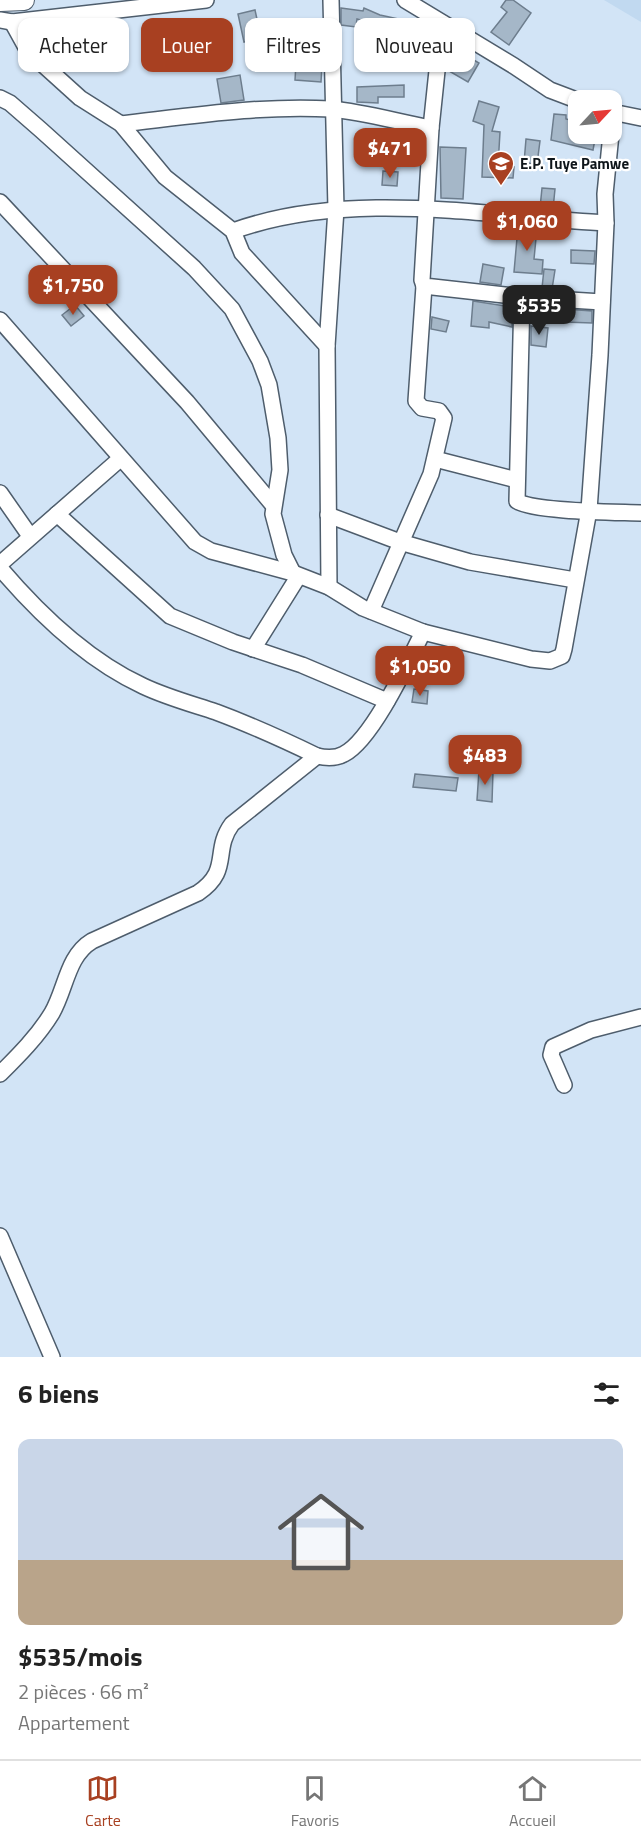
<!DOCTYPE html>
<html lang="fr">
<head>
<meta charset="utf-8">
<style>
	body { margin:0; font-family:"Titillium Web",sans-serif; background:#f6f6f6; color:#222; height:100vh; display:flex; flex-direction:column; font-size:22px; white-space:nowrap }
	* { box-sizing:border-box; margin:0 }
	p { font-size:20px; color:#767676 }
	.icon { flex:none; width:33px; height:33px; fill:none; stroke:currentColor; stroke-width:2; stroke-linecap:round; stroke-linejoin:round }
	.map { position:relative; height:1357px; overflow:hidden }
	.details { display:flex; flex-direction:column; background:#fff; flex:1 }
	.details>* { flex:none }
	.top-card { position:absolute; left:18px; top:18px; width:606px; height:54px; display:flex; gap:12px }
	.needle { width:39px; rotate:64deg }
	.controls { position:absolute; left:568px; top:90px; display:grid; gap:12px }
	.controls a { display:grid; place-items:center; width:54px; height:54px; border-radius:12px; background:#fff; box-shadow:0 2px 4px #0004; font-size:30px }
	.price { position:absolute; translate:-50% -51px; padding:0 14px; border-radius:12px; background:#a84021; color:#fff; font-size:20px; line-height:39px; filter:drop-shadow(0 2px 3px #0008) }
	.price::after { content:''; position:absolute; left:50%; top:36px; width:18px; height:14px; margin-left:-9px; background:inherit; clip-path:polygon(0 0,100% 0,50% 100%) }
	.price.active { background:#222; color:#fff }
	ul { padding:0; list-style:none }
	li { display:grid; align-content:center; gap:12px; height:318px; padding:0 18px }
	li span { display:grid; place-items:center; height:186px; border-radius:12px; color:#555 }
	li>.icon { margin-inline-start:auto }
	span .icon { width:108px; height:108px; fill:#fffc; stroke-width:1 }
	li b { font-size:26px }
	h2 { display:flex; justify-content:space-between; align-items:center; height:72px; padding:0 18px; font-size:26px }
	.tag { padding:0 21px; border-radius:12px; background:#fff; box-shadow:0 2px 4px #0004; font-size:21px; line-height:54px }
	.tag.active { background:#a84021; color:#fff }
	.tab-bar { display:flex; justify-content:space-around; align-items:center; height:84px; border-top:2px solid #e0e0e0; background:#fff; font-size:16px; color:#767676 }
	.tab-bar a { display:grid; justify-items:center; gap:3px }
	.tab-bar .active { color:#a84021 }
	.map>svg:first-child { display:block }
</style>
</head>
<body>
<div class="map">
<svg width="641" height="1357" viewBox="0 0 641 1357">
	<rect width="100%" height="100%" fill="#d2e4f6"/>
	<path fill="#c1d9f0" d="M604 0H641V22Z"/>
	<g fill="#a5b7c8" stroke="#6d7d8d" stroke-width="1.5">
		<path d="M506 0H513L531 13 509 45 491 32 507 12 501 7Z"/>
		<path d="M341 8 363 11 364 8 380 15 408 21 405 33 357 19 356 27 341 25Z"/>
		<path d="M255 10 261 38 244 42 238 14Z"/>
		<path d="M460 52 479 63 468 82 449 71Z"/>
		<path d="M296 63 322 65 321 82 295 80Z"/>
		<path d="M240 75 244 100 221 103 217 79Z"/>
		<path d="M404 85V97H378V103L357 102V87Z"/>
		<path d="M479 101 499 107 492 131 500 132 498 166 514 167 513 178 482 177 484 125 473 121Z"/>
		<path d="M554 114 566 115V119L579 122V134H596L593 150 551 140Z"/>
		<path d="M526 139 540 141 537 164 524 163Z"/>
		<path d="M440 147 466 148 463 199 441 198Z"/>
		<path d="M383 171 398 172 397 186 382 185Z"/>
		<path d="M542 188 555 189 553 209 540 208Z"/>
		<path d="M518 227 537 228 534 259 543 260 542 274 514 272Z"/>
		<path d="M571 250 595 251 594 264 571 263Z"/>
		<path d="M483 264 504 268 501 285 480 282Z"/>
		<path d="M544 269 555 270 552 289 542 288Z"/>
		<path d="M473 301 512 307V327L489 322V328L471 326Z"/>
		<path d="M75 305 84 316 71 326 62 315Z"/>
		<path d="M565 309 592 311V323L564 322Z"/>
		<path d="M432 317 449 321 446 332 431 329Z"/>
		<path d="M531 326 548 328 546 347 531 345Z"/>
		<path d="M414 689 428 691 427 704 412 702Z"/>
		<path d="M479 770 493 772 492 802 477 800Z"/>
		<path d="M415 774 458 778 456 791 413 787Z"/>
	</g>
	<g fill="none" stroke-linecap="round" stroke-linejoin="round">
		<defs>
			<g id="minor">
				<path d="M405 0 514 66 550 90 579 101"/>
				<path d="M0 20 12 22 206 0"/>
				<path d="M12 22 28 51 80 98 121 124 165 177 233 231 242 253 327 346"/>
				<path d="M442 23 431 128 422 280 424 286 522 297 602 302"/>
				<path d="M0 98 10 103 41 130 194 268 232 309 260 361 269 385 278 438 280 470 273 514 284 555 293 573"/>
				<path d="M612 112 641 118"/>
				<path d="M121 124C191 116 260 105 331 109 364 112 398 122 431 128"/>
				<path d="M0 202 187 402 273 505"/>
				<path d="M233 231C350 189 484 216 606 223"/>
				<path d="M522 297 517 501C534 512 617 512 641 513"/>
				<path d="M0 320 195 542 211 551 293 573 329 587 363 608 423 632 531 659 550 661 562 656 564 649 589 510 600 355 606 223 605 194 611 134"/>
				<path d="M435 459 517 480"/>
				<path d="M0 493 30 536"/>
				<path d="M57 514 170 616 233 642 302 665 387 701"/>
				<path d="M328 515 400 542 470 562 575 580"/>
				<path d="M0 564 120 459"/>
				<path d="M0 568C40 615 87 660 143 686 166 697 192 704 216 712 251 725 284 740 317 756 326 758 335 759 344 754 372 740 408 662 423 632"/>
				<path d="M329 587 327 346 336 209 331 0"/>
				<path d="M371 611 431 474 444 418 439 411 422 408 416 401 424 286"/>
				<path d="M253 649 298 577"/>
				<path d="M0 1074C19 1055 38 1036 52 1013 66 989 67 956 92 941L198 893C232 870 212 851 232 824L317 756"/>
				<path d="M564 1085 551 1055 553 1047 591 1030 641 1017"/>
				<path d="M0 1236 52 1357"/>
			</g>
			<path id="major" d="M0 1 24 0"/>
		</defs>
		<use href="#minor" stroke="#4e5d6c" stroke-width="18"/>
		<use href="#major" stroke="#4e5d6c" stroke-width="22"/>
		<use href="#minor" stroke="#fff" stroke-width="15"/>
		<use href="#major" stroke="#fff" stroke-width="20"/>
	</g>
	<defs>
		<symbol id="school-pin" viewBox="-11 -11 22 30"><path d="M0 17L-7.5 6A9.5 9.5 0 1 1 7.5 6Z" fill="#a84021" stroke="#fff"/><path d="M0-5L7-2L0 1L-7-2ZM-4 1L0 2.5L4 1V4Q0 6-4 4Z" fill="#fff"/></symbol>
	</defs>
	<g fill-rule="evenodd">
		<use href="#school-pin" x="486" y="149" width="30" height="40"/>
	</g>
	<g text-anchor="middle" stroke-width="4.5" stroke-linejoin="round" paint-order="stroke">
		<g font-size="15" font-weight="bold" fill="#0e151a" stroke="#fff" text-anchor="start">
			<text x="520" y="169">E.P. Tuye Pamwe</text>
		</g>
	</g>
</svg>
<div class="controls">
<a><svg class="needle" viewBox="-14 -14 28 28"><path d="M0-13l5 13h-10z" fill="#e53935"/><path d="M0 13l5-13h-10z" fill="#767676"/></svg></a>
</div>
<b class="price" style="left:390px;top:179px">$471</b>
<b class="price" style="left:527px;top:252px">$1,060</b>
<b class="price" style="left:73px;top:316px">$1,750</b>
<b class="price active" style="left:539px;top:336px">$535</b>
<b class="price" style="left:420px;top:697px">$1,050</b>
<b class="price" style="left:485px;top:786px">$483</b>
<div class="top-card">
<a class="tag">Acheter</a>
<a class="tag active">Louer</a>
<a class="tag">Filtres</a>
<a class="tag">Nouveau</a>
</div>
</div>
<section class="details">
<h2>6 biens<svg class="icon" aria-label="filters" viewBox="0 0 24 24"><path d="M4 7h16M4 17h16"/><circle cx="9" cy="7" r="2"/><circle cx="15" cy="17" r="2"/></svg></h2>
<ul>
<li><span style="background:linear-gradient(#c9d6e8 65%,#b9a48a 0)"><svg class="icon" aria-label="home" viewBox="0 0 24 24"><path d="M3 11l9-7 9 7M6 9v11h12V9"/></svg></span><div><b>$535/mois</b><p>2 pièces · 66 m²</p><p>Appartement</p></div></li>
</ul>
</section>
<nav class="tab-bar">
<a class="active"><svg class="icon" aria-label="map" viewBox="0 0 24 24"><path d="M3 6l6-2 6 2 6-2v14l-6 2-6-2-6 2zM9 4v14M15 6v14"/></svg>Carte</a>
<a><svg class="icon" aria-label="saved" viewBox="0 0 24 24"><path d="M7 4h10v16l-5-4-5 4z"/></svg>Favoris</a>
<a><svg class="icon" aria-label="home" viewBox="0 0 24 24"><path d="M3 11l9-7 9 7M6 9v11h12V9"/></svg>Accueil</a>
</nav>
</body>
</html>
